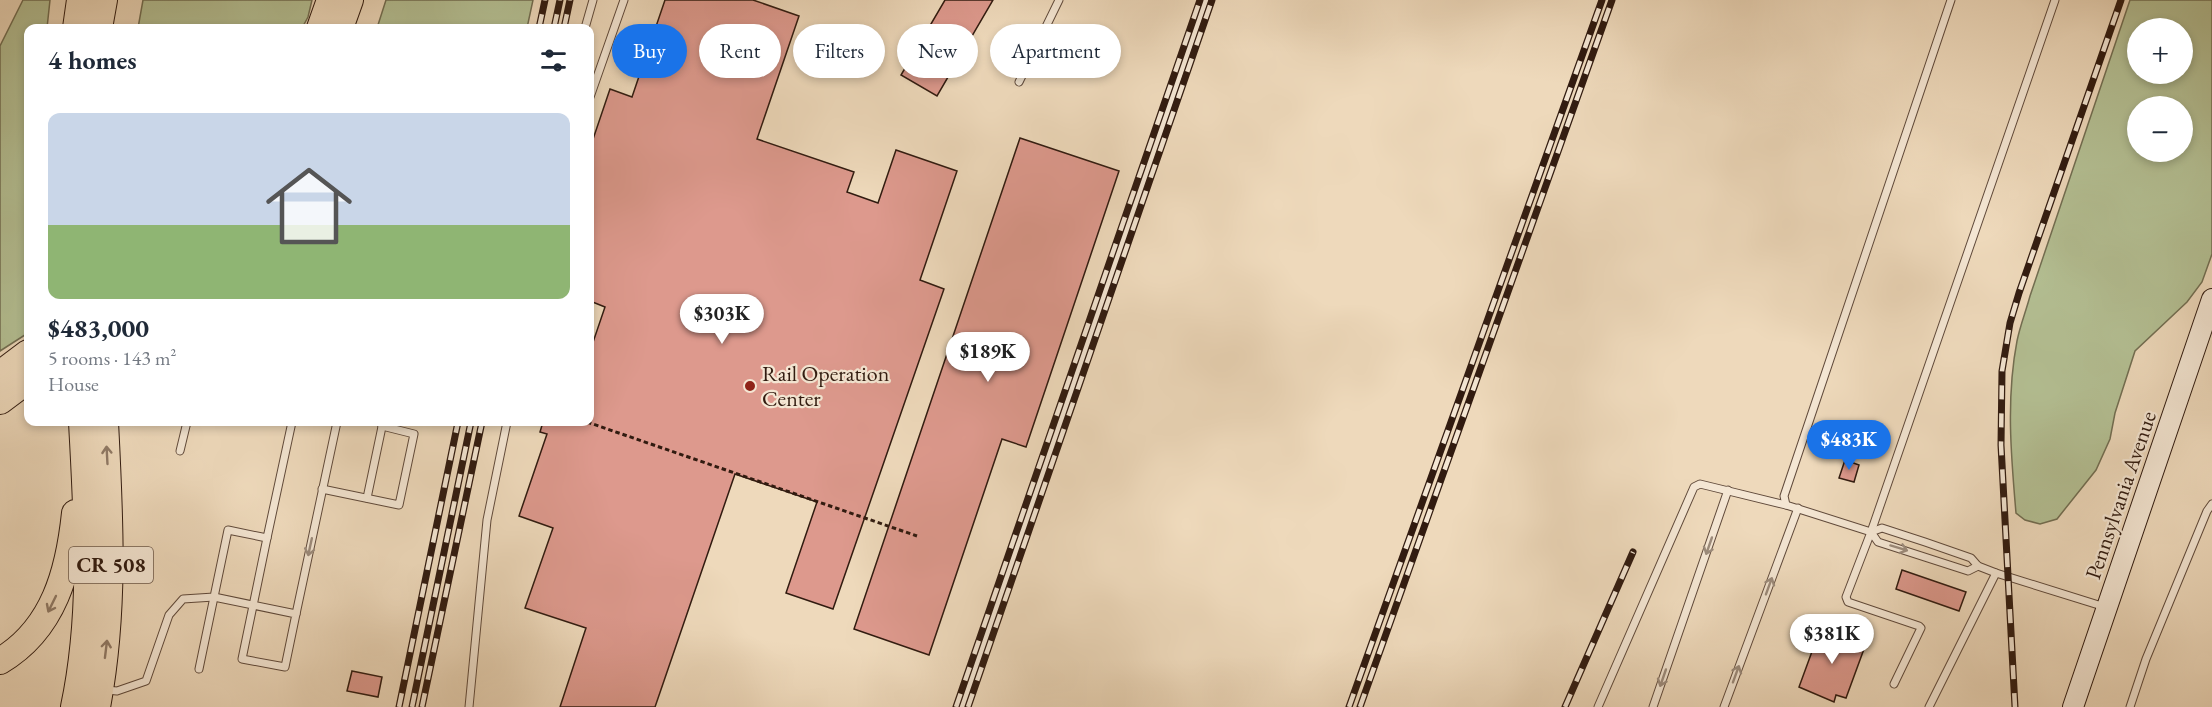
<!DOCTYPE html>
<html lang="en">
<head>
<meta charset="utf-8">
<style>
	body { margin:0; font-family:"EB Garamond",serif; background:#f6f6f7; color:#1f2937; height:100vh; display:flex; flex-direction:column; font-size:22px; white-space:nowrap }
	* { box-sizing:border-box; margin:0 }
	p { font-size:20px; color:#747a83 }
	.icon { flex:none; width:33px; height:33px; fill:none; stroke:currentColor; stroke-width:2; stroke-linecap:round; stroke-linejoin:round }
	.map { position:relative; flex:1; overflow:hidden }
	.sheet { position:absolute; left:24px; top:24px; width:570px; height:402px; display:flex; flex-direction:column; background:#fff; border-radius:12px; box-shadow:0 3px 9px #0003 }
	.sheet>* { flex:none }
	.guide { position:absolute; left:612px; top:24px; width:570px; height:54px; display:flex; gap:12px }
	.tools { position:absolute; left:2127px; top:18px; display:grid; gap:12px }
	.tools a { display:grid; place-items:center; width:66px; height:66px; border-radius:50%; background:#fff; box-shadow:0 3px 9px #0003; font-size:30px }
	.price { position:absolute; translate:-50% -51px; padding:0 14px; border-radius:21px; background:#fff; color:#222; font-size:20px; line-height:39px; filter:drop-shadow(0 2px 3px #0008) }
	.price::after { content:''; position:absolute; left:50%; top:36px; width:18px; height:14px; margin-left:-9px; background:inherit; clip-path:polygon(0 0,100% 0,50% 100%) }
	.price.selected { background:#1a73e8; color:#fff }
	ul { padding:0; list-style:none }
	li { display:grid; align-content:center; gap:12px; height:318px; padding:0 24px }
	li span { display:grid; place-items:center; height:186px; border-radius:12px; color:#555 }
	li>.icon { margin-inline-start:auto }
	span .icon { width:108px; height:108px; fill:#fffc; stroke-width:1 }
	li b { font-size:26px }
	h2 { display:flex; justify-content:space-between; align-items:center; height:72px; padding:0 24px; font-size:26px }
	.tag { padding:0 21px; border-radius:27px; background:#fff; box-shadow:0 3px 9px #0003; font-size:21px; line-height:54px }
	.tag.selected { background:#1a73e8; color:#fff }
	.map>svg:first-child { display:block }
</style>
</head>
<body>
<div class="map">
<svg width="2212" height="707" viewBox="0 0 2212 707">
	<rect width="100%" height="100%" fill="#eed9bb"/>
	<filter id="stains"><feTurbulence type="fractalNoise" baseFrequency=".00333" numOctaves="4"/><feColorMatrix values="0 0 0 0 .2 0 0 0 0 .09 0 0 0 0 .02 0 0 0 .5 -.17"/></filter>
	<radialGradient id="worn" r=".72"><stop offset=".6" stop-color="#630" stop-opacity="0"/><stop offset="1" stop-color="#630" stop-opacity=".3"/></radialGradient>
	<g fill="#b4c094" stroke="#726e52" stroke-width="1.5" fill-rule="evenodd">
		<path d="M23 0H50L47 28H28V333L0 351V46Z"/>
		<path d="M143 0H312L308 17 302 28H138Z"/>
		<path d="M386 0H533L527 28H377Z"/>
		<path d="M2130 0H2212V254L2202 282 2187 302 2135 351 2115 413 2110 439 2096 470 2057 519 2040 524 2025 520 2016 513C2011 456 2006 398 2017 341 2020 326 2026 311 2030 296ZM2182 28V74H2138V28ZM2182 106V152H2138V106Z"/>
	</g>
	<g fill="#dd998d" stroke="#311b10" stroke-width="1.5">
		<path d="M665 0H753L799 16 757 139 854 172 847 192 878 203 896 150 957 171 920 280 944 289 833 609 786 593 817 502 735 474 655 707H560L586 628 525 608 553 528 519 516 547 434 540 432 543 422H590V351L605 307 590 301V148L610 89 632 97Z"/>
		<path d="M945 0H993L937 96 901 75Z"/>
		<path d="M1020 138 1119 171 1026 447 1002 439 929 655 854 629Z"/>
		<path d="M1845 460 1859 465 1854 482 1839 478Z"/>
		<path d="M1902 570 1966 592 1959 611 1896 589Z"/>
		<path d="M1821 627 1856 638 1853 646 1864 649 1846 698 1836 695 1834 702 1799 687Z"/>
		<path d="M352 671 382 677 378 697 347 691Z"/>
	</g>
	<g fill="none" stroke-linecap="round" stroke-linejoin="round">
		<defs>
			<g id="lane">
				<path d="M1951 0 1784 496 1786 505 1871 532 1882 528 1925 542 1971 558 1978 566 1996 573"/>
				<path d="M585 28 593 0"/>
				<path d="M1019 82 1059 0"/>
				<path d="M590 97 624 0"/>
				<path d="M180 451 187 422"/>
				<path d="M322 489 399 505 414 434 382 426"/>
				<path d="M367 498 383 422"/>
				<path d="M1871 532 1878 542 1968 571 1978 566"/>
				<path d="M296 614 337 422"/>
				<path d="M199 669 214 597 296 614 285 667 242 659 267 538"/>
				<path d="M1894 684 1921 628 1919 626 1848 602 1846 597 1871 532 2055 0"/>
				<path d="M106 690 117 691 146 681 169 615 183 599 214 597 228 530 267 538 292 422"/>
				<path d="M469 707 487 520 507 422"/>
				<path d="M962 707 1205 0"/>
				<path d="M1598 707 1694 487 1700 484 1786 505"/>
				<path d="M1653 707 1728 490"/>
				<path d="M1724 707 1798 508"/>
				<path d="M1929 707 1996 573 2105 607"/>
				<path d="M2130 707 2146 659 2207 511 2212 504"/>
			</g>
			<path id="secondary" d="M2073 707 2212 299"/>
			<g id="highway">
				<path d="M76 28 80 0"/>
				<path d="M99 28 104 0"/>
				<path d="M320 28 330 0"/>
				<path d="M340 28 350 0"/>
				<path d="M0 374 28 353"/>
				<path d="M0 401 28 380"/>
				<path d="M0 661C54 629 69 571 75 513"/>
				<path d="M74 707C94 612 87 518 82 422"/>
				<path d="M97 707C115 611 110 519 105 422"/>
			</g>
		</defs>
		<use href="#lane" stroke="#604a3b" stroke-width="9"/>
		<use href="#secondary" stroke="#311b10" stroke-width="22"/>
		<use href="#highway" stroke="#311b10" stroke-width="28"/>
		<path stroke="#311b10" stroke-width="3" stroke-dasharray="4.5 3" stroke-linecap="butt" d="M587 422 917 536"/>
		<use href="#lane" stroke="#f4e6d3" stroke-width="7"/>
		<use href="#secondary" stroke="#f4e6d3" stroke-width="20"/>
		<use href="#highway" stroke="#eed9bb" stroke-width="26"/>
		<defs>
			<g id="rail">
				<path d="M539 28 545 0"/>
				<path d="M554 28 560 0"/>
				<path d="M564 28 570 0"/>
				<path d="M399 707 458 422"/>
				<path d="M412 707 471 422"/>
				<path d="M422 707 482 422"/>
				<path d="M956 707 1200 0"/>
				<path d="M968 707 1212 0"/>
				<path d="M1349 707 1602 0"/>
				<path d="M1360 707 1612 0"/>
				<path d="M1565 707 1633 552"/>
				<path d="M2015 707 2001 445 2002 371 2010 323 2019 293 2121 0"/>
			</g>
		</defs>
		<use href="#rail" stroke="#311b10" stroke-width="7"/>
		<use href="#rail" stroke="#f4e6d3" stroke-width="4.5" stroke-dasharray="14" stroke-linecap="butt"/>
	</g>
	<defs><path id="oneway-shaft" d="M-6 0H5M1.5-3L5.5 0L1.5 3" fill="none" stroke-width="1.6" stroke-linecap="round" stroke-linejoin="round" transform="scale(1.5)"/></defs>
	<g stroke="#907a66">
		<use href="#oneway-shaft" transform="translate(107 455) rotate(-93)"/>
		<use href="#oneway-shaft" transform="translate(52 604) rotate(116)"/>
		<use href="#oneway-shaft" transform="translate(106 649) rotate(-83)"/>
	</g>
	<g stroke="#9c8b7b">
		<use href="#oneway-shaft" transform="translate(1709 546) rotate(109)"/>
		<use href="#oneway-shaft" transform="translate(310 547) rotate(102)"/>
		<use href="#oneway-shaft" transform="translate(1899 548) rotate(17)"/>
		<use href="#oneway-shaft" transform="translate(1769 586) rotate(-70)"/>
		<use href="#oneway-shaft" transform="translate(1736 674) rotate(-70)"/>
		<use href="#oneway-shaft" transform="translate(1663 678) rotate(109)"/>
	</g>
	<circle fill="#8f2418" stroke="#f4e6d3" stroke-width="2" cx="750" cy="386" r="6"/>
	<g text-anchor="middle" stroke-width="4.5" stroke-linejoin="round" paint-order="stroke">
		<rect fill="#f4e6d3" stroke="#6c584a" stroke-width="1.5" x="69" y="547" width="84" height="36" rx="4.5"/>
		<g font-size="21" font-weight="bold" fill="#311b10">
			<text x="111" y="572">CR 508</text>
		</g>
		<g font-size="22" fill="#311b10" stroke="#f4e6d3" text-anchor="start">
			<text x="762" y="381">Rail Operation<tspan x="762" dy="25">Center</tspan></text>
		</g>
		<g font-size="22" fill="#311b10" stroke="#f4e6d3">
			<text transform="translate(2120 495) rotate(-71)" y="8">Pennsylvania Avenue</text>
		</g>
	</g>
	<rect width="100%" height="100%" filter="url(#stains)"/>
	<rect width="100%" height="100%" fill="url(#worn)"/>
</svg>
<div class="tools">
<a>+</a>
<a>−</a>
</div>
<b class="price" style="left:722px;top:345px">$303K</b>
<b class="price" style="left:988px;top:383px">$189K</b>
<b class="price selected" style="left:1849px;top:471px">$483K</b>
<b class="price" style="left:1832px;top:665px">$381K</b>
<div class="guide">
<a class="tag selected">Buy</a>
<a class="tag">Rent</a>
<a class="tag">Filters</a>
<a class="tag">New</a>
<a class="tag">Apartment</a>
</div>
<section class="sheet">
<h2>4 homes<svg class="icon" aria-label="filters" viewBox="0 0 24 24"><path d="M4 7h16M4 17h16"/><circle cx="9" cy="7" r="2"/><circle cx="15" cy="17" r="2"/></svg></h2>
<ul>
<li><span style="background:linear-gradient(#c9d6e8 60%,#8fb573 0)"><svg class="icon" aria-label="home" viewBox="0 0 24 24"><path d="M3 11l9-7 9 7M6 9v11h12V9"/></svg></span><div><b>$483,000</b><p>5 rooms · 143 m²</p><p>House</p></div></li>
</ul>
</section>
</div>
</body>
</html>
